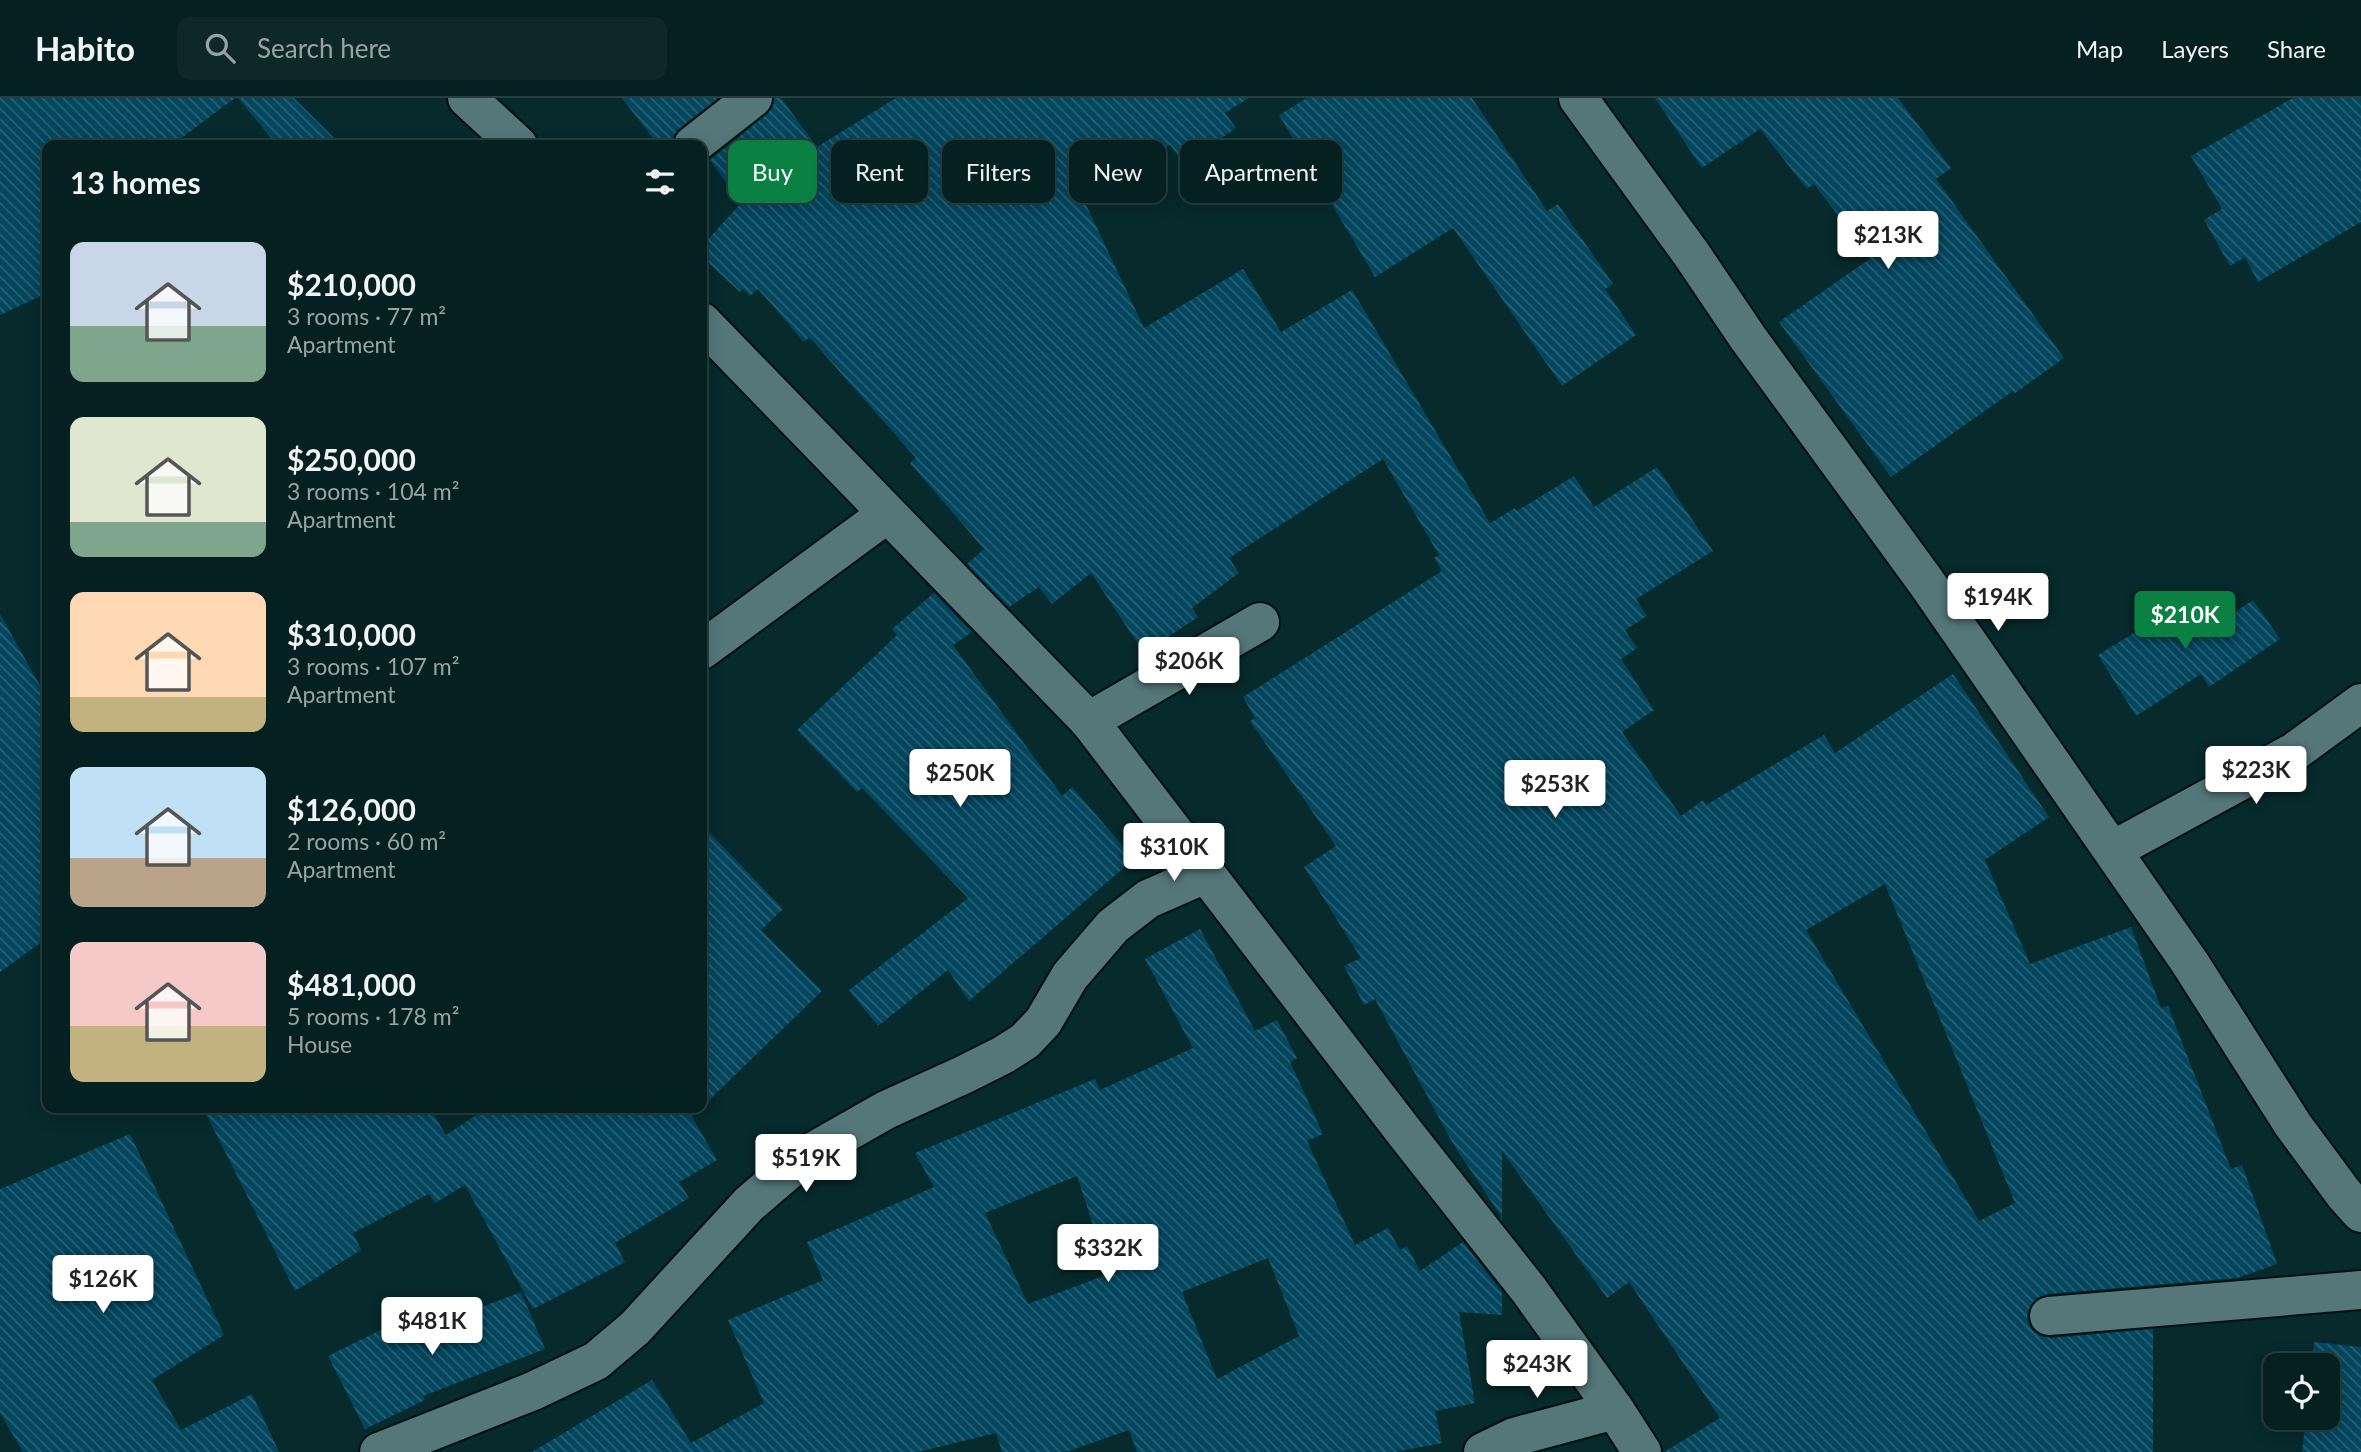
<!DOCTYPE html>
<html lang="en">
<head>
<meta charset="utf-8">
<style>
	body { margin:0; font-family:Lato,sans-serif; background:#0e282a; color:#f1f3f6; height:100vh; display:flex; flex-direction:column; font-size:26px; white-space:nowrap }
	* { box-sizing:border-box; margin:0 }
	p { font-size:23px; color:#97a3a5 }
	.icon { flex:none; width:38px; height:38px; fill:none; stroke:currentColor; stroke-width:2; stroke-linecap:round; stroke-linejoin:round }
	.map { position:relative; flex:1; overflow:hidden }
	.panel { position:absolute; left:42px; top:42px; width:665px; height:973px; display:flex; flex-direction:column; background:#052021; border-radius:14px; box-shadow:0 4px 18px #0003,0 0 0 2px #263e3f }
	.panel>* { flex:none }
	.banner { position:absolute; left:728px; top:42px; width:665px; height:63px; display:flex; gap:14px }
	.tools { position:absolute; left:2263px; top:1255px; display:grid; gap:14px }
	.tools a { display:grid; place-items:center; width:77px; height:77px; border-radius:14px; background:#052021; box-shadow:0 4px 18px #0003,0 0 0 2px #263e3f; font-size:35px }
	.price { position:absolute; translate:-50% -60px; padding:0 16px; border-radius:7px; background:#fff; color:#222; font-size:23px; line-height:46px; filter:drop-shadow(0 2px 4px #0008) }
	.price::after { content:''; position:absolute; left:50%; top:42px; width:21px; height:16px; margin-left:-10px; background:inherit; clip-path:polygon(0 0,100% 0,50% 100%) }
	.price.current { background:#0b8043; color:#fff }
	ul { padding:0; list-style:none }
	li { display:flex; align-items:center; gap:21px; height:175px; padding:0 28px }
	li span { display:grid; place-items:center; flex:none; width:196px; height:140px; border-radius:14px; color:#555 }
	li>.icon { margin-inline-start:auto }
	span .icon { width:84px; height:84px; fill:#fffc; stroke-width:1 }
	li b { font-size:30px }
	h2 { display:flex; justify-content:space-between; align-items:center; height:84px; padding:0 28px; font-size:30px }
	.pill { padding:0 24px; border-radius:14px; background:#052021; box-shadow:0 4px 18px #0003,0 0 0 2px #263e3f; font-size:24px; line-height:63px }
	.pill.current { background:#0b8043; color:#fff }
	header { display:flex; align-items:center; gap:42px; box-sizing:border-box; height:98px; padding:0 35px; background:#052021; border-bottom:2px solid #263e3f }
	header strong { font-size:33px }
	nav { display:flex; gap:38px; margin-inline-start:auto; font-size:24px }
	.search { width:490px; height:63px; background:#0e282a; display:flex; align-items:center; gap:18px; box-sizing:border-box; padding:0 24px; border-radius:14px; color:#97a3a5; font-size:26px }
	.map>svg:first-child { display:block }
</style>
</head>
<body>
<header>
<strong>Habito</strong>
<div class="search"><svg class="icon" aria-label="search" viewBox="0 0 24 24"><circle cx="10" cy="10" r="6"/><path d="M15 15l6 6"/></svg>Search here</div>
<nav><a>Map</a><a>Layers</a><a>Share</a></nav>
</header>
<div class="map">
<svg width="2361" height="1354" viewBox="0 0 2361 1354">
	<defs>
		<pattern id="building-back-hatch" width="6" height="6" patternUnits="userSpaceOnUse" patternTransform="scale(1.75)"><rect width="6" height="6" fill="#03465e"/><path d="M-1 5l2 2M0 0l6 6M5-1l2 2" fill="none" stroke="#276175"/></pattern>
	</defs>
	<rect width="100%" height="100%" fill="#072a2c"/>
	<g fill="url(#building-back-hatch)" fill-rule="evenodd">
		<path d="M0 0H235L172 47H47V195L0 217Z"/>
		<path d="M238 0H294L341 47H277Z"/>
		<path d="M622 0H718L680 30 673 38 672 47H658Z"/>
		<path d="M774 0H781L817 49 896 0H1249L1225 15 1236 30 1184 66 1170 47 1082 98 1144 230 1243 171 1281 234 1352 192 1490 425 1515 410 1517 413 1574 378 1594 409 1657 369 1713 453 1636 501 1647 518 1625 532 1637 550 1621 561 1654 612 1622 634 1681 718 1703 702 1706 707 1824 637 1835 655 1953 576 2049 719 1985 762 2030 866 2131 829 2161 910 2168 908 2231 1071 2242 1067 2277 1166 2237 1180 2047 1196 2037 1200 2030 1208 2027 1220 2031 1231 2040 1238 2051 1240 2153 1231V1354H1664L1720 1320 1629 1184 1607 1200 1502 1053V1123L1500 1120 1501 1118 1452 1044 1375 901 1364 907 1344 868 1361 860 1304 769 1336 748 1250 623 1255 620 1243 599 1442 473 1434 460 1439 457 1383 361 1229 460 1239 475 1192 510 1198 519 1144 555 1091 475 1052 506 1039 489 1009 509 967 466 984 451 910 365 916 360 809 239 804 244 758 191 750 198 743 191 740 194 702 159V148L741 105 710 62 766 17 773 9ZM1885 786 2015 1105 1979 1123 1806 832Z"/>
		<path d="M1307 0H1472L1547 113 1558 106 1613 186 1605 191 1636 237 1562 288 1453 130 1375 179 1279 17Z"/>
		<path d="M1655 0H1898L1951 70 1936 81 2064 260 2014 296 2013 293 1891 379 1779 224 1871 160 1814 86 1807 91 1760 31 1702 70Z"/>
		<path d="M2293 0H2361V124L2258 184 2245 159 2230 168 2204 122 2222 111 2191 58Z"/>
		<path d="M934 495 972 534 953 547 1062 698 1072 689 1134 761 969 903 948 872 878 928 849 892 968 800 862 690 857 694 797 632 897 537 892 531Z"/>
		<path d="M2195 497 2215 527 2253 502 2280 541 2209 589 2201 576 2136 618 2098 557Z"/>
		<path d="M0 516 47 600V840L0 874Z"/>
		<path d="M702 727 783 811 761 832 822 893 702 1009Z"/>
		<path d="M1200 831 1255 933 1277 922 1297 960 1290 964 1323 1036 1307 1043 1355 1147 1388 1130 1400 1152 1407 1148 1420 1173 1463 1144 1502 1194V1217L1459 1214 1475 1305 1435 1313 1442 1345 1395 1354H1137L1129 1332 1066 1354H1002L996 1335 918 1354H532L652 1282 691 1345 764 1305 728 1222 823 1182 807 1144 934 1089 915 1055 1095 981 1100 992 1193 950 1145 861ZM1077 1078 1109 1176 1028 1206 985 1115ZM1268 1160 1299 1238 1217 1281 1182 1194Z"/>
		<path d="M203 1010H430L446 1037 487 1010H687L717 1062 679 1084 689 1100 615 1145 625 1164 533 1211 465 1087 435 1105 429 1096 353 1135 361 1152 295 1193Z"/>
		<path d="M130 1036 224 1237 152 1282 181 1332 252 1296 279 1354H23L0 1315V1091Z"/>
		<path d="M521 1194 545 1251 423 1298 425 1302 365 1331 328 1258 411 1217 419 1233Z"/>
		<path d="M2314 1244 2361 1249V1354H2302L2306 1320H2328V1267H2312Z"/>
	</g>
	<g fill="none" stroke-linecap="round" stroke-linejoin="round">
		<defs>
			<g id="minor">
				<path d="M467 0 518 47"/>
				<path d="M1578 0 1692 157 1748 240 1926 484 2190 865 2293 1027 2344 1096 2361 1115"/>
				<path d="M693 47 753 0"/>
				<path d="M702 224 1089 623 1405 1035 1529 1192 1615 1312 1642 1354"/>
				<path d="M702 552 887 416"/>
				<path d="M1089 623 1260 524"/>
				<path d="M2113 752 2294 654 2361 605"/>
				<path d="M2049 1218 2361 1192"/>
				<path d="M379 1354 533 1293 596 1263 635 1230 749 1106 805 1058 886 1012 963 977 1003 957 1025 943 1043 924 1070 878 1113 828 1148 801 1205 776"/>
				<path d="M1483 1354 1514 1339 1615 1312"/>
			</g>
		</defs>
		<use href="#minor" stroke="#001113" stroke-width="42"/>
		<use href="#minor" stroke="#557779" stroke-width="38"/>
	</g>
</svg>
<div class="tools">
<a><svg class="icon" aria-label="locate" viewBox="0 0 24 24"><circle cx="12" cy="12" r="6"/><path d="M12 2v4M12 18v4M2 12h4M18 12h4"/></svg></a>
</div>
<b class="price" style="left:1888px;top:173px">$213K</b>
<b class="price" style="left:1998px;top:535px">$194K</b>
<b class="price current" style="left:2185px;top:553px">$210K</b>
<b class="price" style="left:1189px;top:599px">$206K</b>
<b class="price" style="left:2256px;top:708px">$223K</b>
<b class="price" style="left:960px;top:711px">$250K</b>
<b class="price" style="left:1555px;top:722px">$253K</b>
<b class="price" style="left:1174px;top:785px">$310K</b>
<b class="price" style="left:806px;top:1096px">$519K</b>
<b class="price" style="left:1108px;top:1186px">$332K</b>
<b class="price" style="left:103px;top:1217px">$126K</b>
<b class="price" style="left:432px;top:1259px">$481K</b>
<b class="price" style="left:1537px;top:1302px">$243K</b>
<div class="banner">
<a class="pill current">Buy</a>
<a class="pill">Rent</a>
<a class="pill">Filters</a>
<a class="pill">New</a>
<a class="pill">Apartment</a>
</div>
<section class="panel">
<h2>13 homes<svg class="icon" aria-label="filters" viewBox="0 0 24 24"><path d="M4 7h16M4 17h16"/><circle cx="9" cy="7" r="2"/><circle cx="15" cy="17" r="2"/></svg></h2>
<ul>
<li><span style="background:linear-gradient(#c9d6e8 60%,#7fa58c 0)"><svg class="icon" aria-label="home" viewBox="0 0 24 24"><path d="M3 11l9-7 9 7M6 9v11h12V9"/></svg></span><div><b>$210,000</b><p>3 rooms · 77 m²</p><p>Apartment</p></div></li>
<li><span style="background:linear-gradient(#dfe7d0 75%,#7fa58c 0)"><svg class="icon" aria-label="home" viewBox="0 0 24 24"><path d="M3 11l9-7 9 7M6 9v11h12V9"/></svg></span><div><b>$250,000</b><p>3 rooms · 104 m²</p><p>Apartment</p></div></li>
<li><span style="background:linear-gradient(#ffd9b3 75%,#c2b280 0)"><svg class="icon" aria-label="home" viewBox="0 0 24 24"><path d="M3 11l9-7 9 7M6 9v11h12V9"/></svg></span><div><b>$310,000</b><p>3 rooms · 107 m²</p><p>Apartment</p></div></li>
<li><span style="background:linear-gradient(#bfe0f5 65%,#b9a48a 0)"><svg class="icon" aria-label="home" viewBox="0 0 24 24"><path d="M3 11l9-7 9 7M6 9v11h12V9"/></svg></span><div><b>$126,000</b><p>2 rooms · 60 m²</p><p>Apartment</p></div></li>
<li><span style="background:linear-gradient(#f6c9c9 60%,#c2b280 0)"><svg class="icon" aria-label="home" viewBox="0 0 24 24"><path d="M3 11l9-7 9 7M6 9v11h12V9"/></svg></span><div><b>$481,000</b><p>5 rooms · 178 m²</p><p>House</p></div></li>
</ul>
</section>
</div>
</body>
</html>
